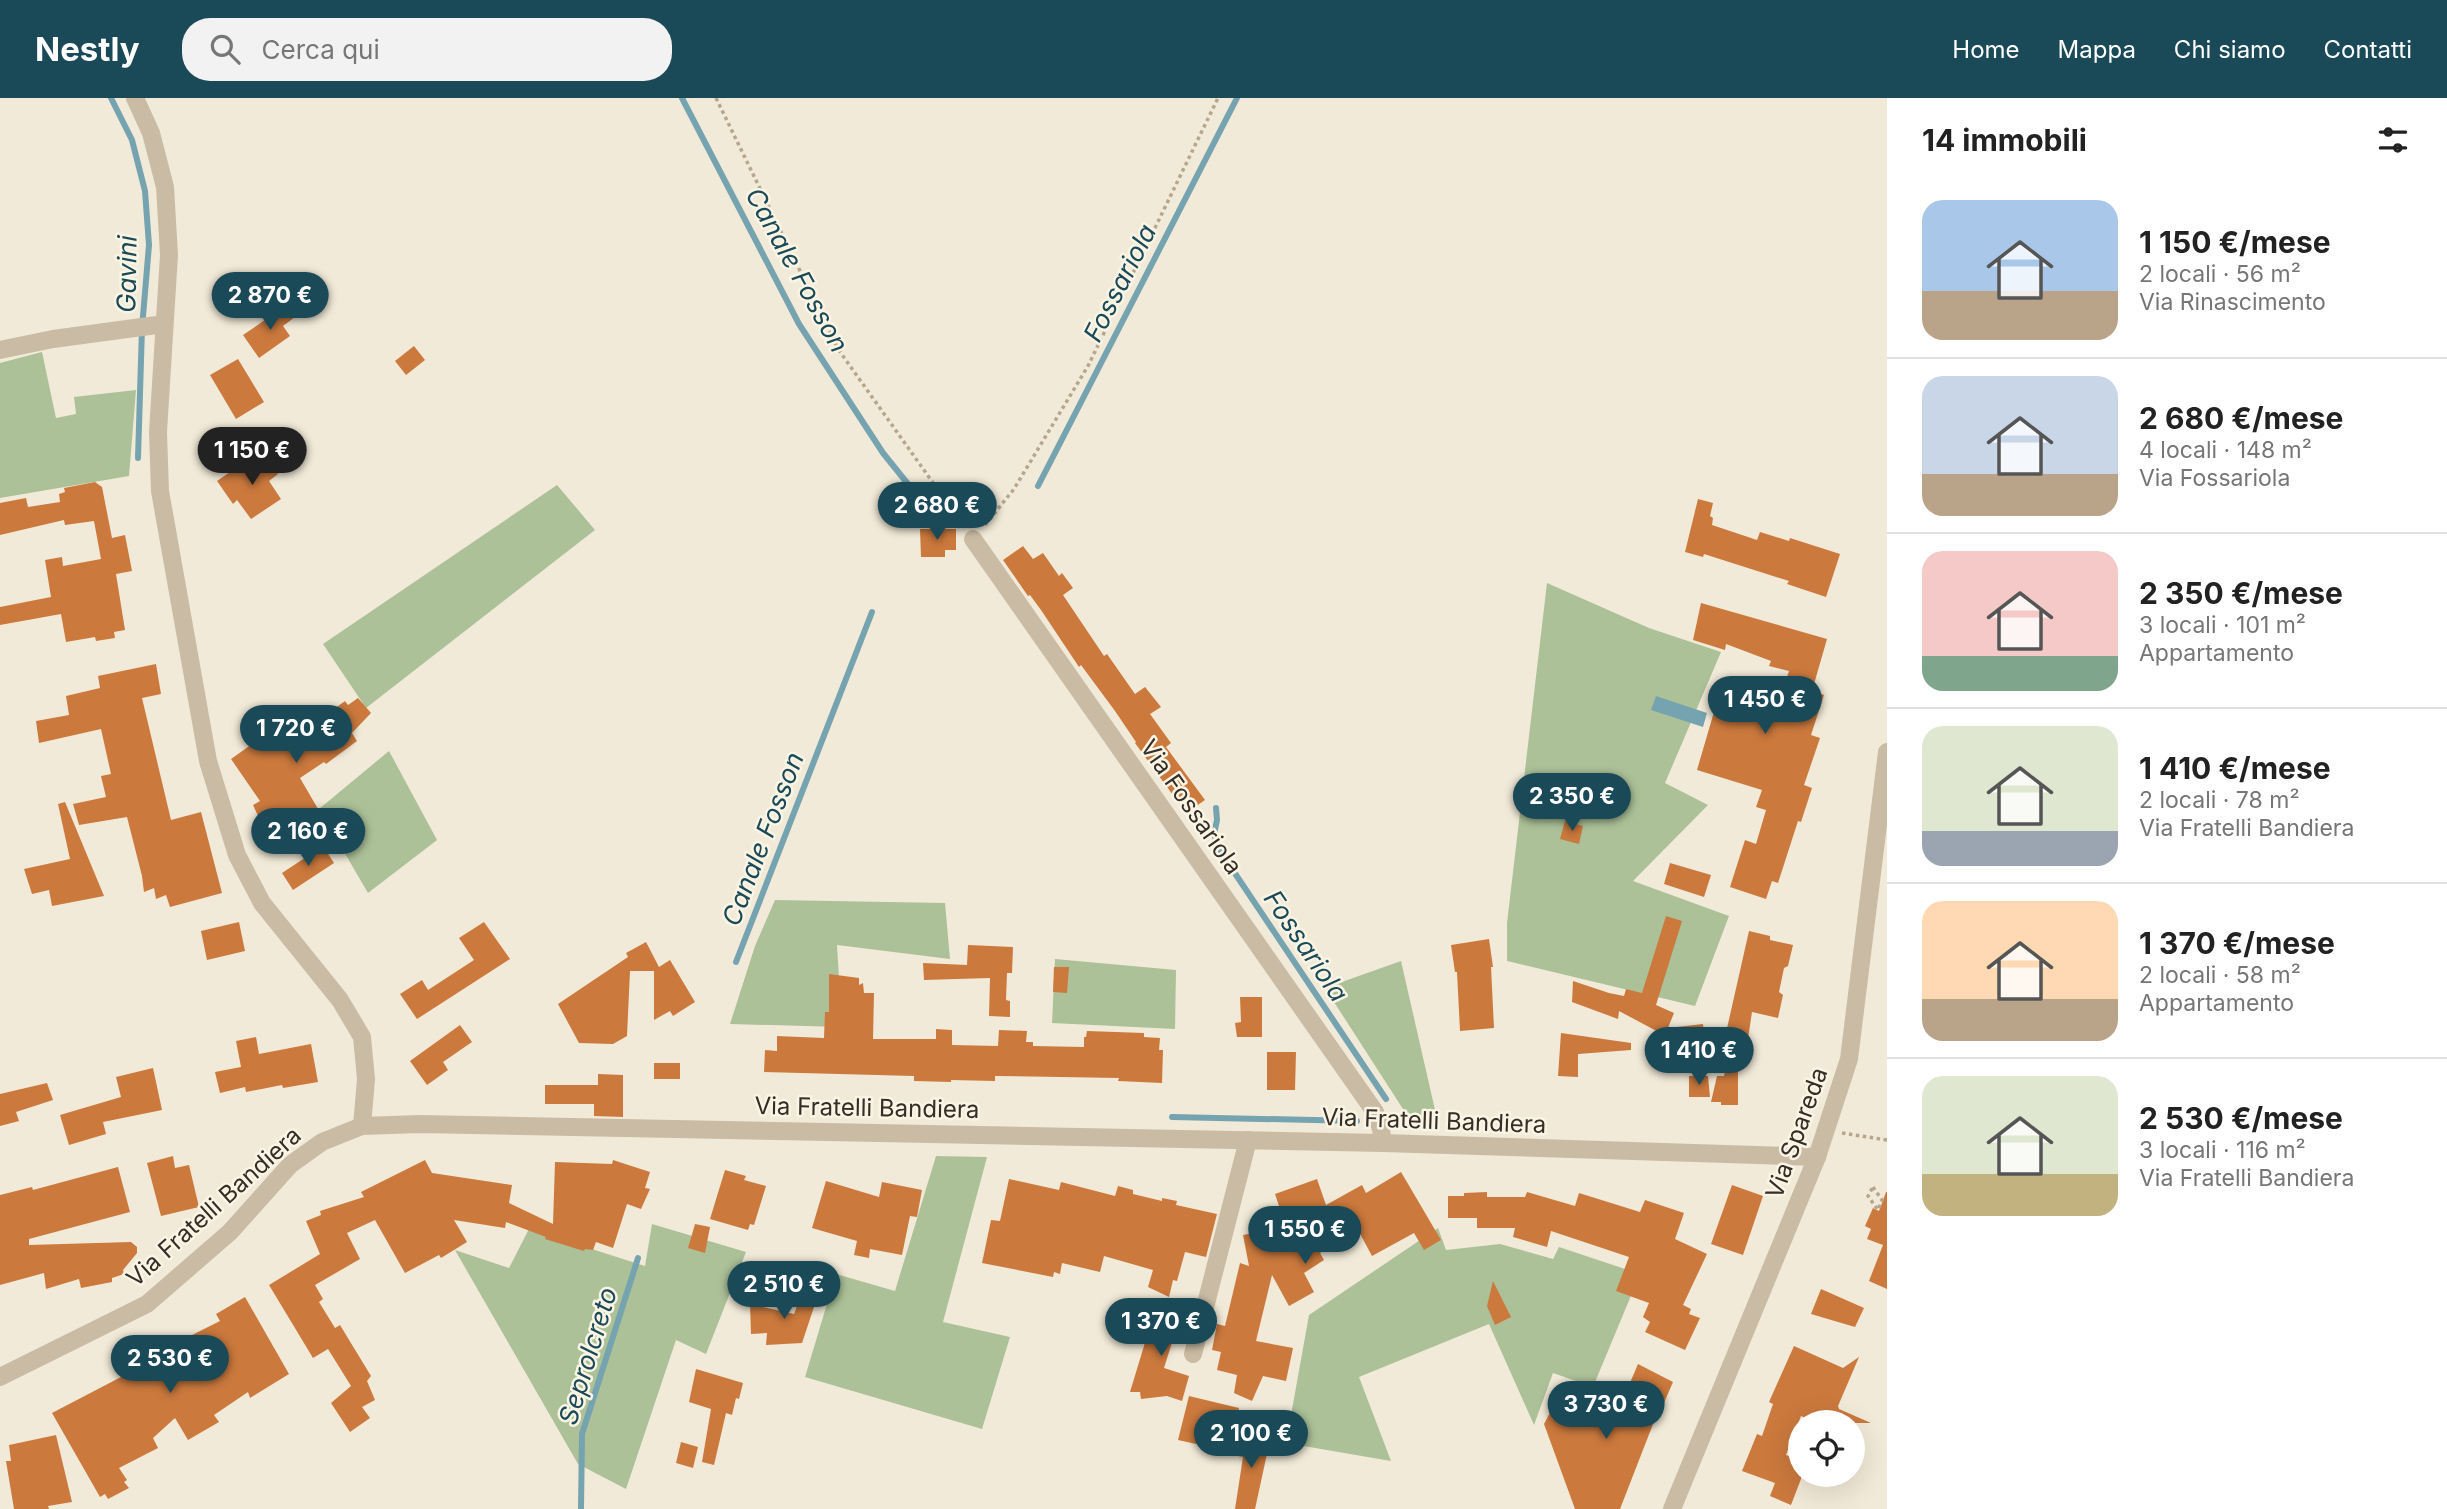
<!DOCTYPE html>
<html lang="it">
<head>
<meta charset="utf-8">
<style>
	body { margin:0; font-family:Inter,sans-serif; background:#f2f2f2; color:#222; height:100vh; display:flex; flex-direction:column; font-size:26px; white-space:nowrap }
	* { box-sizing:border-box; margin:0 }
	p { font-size:23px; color:#767676 }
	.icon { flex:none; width:38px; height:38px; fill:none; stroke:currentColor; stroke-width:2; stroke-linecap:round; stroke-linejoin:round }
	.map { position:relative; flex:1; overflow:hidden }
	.sheet { display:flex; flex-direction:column; background:#fff; width:560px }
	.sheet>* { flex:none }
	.controls { position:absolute; left:1788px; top:1312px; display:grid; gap:14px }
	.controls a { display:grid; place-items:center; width:77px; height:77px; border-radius:50%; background:#fff; box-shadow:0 7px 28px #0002; font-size:35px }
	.price { position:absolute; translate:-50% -60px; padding:0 16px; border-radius:24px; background:#1a4958; color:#fff; font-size:23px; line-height:46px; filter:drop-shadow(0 2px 4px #0008) }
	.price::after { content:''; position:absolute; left:50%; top:42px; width:21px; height:16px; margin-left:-10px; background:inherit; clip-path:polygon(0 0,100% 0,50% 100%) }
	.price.active { background:#222; color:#fff }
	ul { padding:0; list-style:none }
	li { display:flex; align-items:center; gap:21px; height:175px; padding:0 35px }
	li+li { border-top:2px solid #e0e0e0 }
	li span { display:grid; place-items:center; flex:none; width:196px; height:140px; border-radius:21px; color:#555 }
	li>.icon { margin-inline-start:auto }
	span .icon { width:84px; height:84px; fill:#fffc; stroke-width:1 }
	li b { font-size:30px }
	h2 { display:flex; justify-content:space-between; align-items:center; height:84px; padding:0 35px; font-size:30px }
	header { display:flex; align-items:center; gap:42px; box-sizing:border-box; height:98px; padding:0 35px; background:#1a4958; color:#fff }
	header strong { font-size:33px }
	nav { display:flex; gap:38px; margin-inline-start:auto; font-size:24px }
	.search { width:490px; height:63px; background:#f2f2f2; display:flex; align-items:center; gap:18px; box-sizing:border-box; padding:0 24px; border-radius:28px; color:#767676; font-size:26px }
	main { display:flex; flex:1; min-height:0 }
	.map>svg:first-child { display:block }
</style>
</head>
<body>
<header>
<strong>Nestly</strong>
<div class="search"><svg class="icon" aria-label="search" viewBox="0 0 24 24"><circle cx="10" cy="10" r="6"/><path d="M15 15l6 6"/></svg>Cerca qui</div>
<nav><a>Home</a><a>Mappa</a><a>Chi siamo</a><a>Contatti</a></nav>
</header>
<main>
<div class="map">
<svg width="1887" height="1411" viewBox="0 0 1887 1411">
	<rect width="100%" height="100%" fill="#f2ead8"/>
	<g fill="#acc198">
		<path d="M42 254 56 320 76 316 74 299 136 292 129 378 0 400V265Z"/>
		<path d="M557 387 595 432 366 610 323 546Z"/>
		<path d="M1547 485 1649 530 1721 554 1665 685 1708 707 1633 783 1729 818 1695 908 1507 863V825Z"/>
		<path d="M389 653 437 742 368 795 319 711Z"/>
		<path d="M775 802 945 805 950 861 837 847 842 929 730 926 755 848Z"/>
		<path d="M1055 861 1176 872 1175 931 1052 925Z"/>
		<path d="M1401 863 1438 1025H1412L1325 890Z"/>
		<path d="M936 1058 987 1059 943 1224 1010 1239 982 1331 805 1279 836 1176 895 1193Z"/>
		<path d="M652 1126 746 1154 706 1256 676 1242 626 1391 578 1366 455 1152 509 1170 529 1131 645 1168Z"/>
		<path d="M1438 1130 1446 1152 1500 1146 1553 1161 1559 1149 1640 1176 1593 1289 1553 1275 1534 1327 1489 1226 1359 1279 1391 1363 1286 1345 1309 1217Z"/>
	</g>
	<path fill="#76a3b0" d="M1656 598 1707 615 1703 629 1651 612Z"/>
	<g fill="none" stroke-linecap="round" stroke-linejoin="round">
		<g stroke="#76a3b0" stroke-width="6">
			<path d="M111 0 132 42 145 93 149 147 142 230 138 360"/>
			<path d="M682 0 799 226 883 355 912 391"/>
			<path d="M1038 388 1237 0"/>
			<path d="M1216 710 1217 722 1214 736 1220 753 1386 1001"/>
			<path d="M736 864 872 514"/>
			<path d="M1172 1019 1357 1023"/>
			<path d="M581 1411 582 1336 638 1160"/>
		</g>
	</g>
	<g fill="#cb793d">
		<path d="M287 207 295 219 283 228 290 238 259 260 243 237Z"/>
		<path d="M414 248 425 262 406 277 395 263Z"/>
		<path d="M238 261 264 304 236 321 210 277Z"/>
		<path d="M266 358 278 376 269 383 281 401 251 421 237 402 233 406 217 383 246 363 250 369Z"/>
		<path d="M95 384 102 389 112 440 125 437 132 473 116 476 125 532 114 534 115 540 96 543 95 539 66 544 61 516 0 527V509L51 499 45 462 62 459 63 468 101 461 94 423 65 427 64 422 0 437V405L26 400 28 409 60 404 59 396 65 394 64 390Z"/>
		<path d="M1698 401 1713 405 1710 418 1713 420 1712 427 1757 442 1760 434 1789 443 1790 440 1840 456 1826 499 1787 486 1789 483 1704 456 1703 459 1685 454Z"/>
		<path d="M920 431H956V452H945V459H921Z"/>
		<path d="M1023 448 1033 461 1043 455 1059 478 1062 475 1073 490 1063 497 1104 558 1107 556 1135 596 1145 589 1161 609 1150 616 1171 645 1166 649 1205 702 1186 715 1135 645 1136 644 1115 613 1081 567 1079 569 1041 512 1030 497 1028 498 1003 462Z"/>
		<path d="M1701 505 1827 541 1812 593 1824 597 1811 637 1820 640 1804 687 1812 690 1801 724 1798 723 1778 785 1772 783 1766 801 1730 789 1745 742 1756 746 1766 712 1756 709 1762 692 1697 672 1721 590 1744 596 1745 592 1779 603 1789 573 1769 568 1771 563 1726 546 1725 552 1693 542Z"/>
		<path d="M156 566 161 596 142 600 171 722 201 714 222 795 170 809 166 797 156 801 154 790 144 794 142 778 127 719 79 727 73 706 106 699 101 678 111 676 101 631 39 645 36 623 69 617 66 598 100 590 98 578Z"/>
		<path d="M358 600 371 615 352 635 357 643 326 666 324 664 300 680 321 716 269 741 253 707 260 703 231 661 255 644 259 649 317 613 322 620 345 603 348 607Z"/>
		<path d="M65 704 104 798 52 808 49 792 32 796 24 771 70 761 58 706Z"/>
		<path d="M1565 723 1583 728 1579 746 1560 741Z"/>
		<path d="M323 748 334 765 293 792 282 775Z"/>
		<path d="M1670 765 1711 777 1704 799 1664 786Z"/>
		<path d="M1666 818 1682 823 1656 907 1674 915 1668 930 1703 926 1705 947 1679 949V945L1619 913 1618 921 1572 904 1573 883 1609 895 1624 898 1626 891 1642 895Z"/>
		<path d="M239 824 245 853 207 862 201 833Z"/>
		<path d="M484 824 510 861 417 921 400 896 422 882 428 892 474 862 459 840Z"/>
		<path d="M1749 833 1770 838V842L1793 847 1788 868 1784 870 1779 894 1783 897 1778 920 1752 914 1745 961 1738 959V1007H1721V1004H1711L1717 978H1724L1730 948H1723Z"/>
		<path d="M1489 841 1493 869H1491L1494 930 1460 933 1457 874H1455L1451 847Z"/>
		<path d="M646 844 659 869 670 862 695 904 673 918 670 913 654 922V873H630L627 938 613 946 579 945 558 906 628 859 626 855Z"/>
		<path d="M968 847 1013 849 1012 875H1007L1006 902 1010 903V919L989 918 990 880 924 882 923 865 967 867Z"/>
		<path d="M1054 869H1069L1067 895 1053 894Z"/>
		<path d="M829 876 859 880V887L863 885 864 895H874L873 941H936V931L952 932V947L998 948 999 932 1027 933 1026 944H1033V948L1084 949V939H1086L1087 933 1144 935V939L1160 940 1159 952H1163L1162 985 1118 983 1119 980 995 978V983L951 982V984L914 983V978L764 974 765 952 777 953V938L824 940 825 914H829Z"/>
		<path d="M1240 899H1262V939H1237L1235 925 1241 924Z"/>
		<path d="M460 927 472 944 443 964 448 972 427 987 410 963Z"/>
		<path d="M1561 935 1631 945V952L1578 956V979L1558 978Z"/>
		<path d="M256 939 259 956 311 946 318 984 283 990 282 987 246 994 245 989 220 995 215 974 241 969 236 943Z"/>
		<path d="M1267 954H1296L1295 992H1267Z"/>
		<rect x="654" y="965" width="26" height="16"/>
		<path d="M153 970 162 1012 103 1024 106 1036 69 1047 60 1017 121 999 116 979Z"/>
		<path d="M598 976 623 977V1019L594 1018V1006H545V987H598Z"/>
		<path d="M1689 978H1708L1710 999H1689Z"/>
		<path d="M47 985 53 1002 16 1014 19 1023 0 1028V996Z"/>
		<path d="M173 1058 175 1070 189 1067 199 1109 161 1118 147 1065Z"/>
		<path d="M425 1062 432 1075 512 1087 509 1105 553 1126 555 1064 612 1066 613 1062 650 1074 645 1090 650 1091 641 1111 627 1106 613 1150 596 1144 593 1152 585 1151 584 1153 545 1141 546 1139 506 1124 505 1130 454 1122 467 1144 441 1160 439 1157 405 1175 375 1122 347 1135 360 1161 315 1187 323 1201 319 1204 335 1230 340 1227 371 1278 367 1283 375 1302 362 1309 370 1320 350 1334 331 1305 351 1288 328 1251 313 1260 269 1187 320 1156 306 1123 321 1117 320 1113 364 1099 361 1094Z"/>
		<path d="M118 1069 130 1114 29 1141V1147L131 1144 137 1149V1155L123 1172 124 1176 112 1180V1184L81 1190 79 1181 46 1191 44 1175 0 1187V1097L32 1089 33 1092Z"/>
		<path d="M725 1072 746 1078 744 1082 766 1088 754 1127 750 1126 748 1132 710 1121Z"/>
		<path d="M1401 1074 1441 1142 1424 1152 1414 1135 1372 1158 1350 1117 1311 1131 1325 1152 1320 1155 1324 1162 1304 1175 1314 1194 1289 1208 1272 1177 1256 1243 1293 1250 1286 1283 1263 1278 1252 1303 1234 1295 1237 1277 1217 1272 1221 1254 1212 1252 1217 1226 1225 1228 1240 1165 1249 1168 1243 1137 1286 1129 1275 1096 1317 1081 1326 1107 1362 1087 1366 1095Z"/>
		<path d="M1009 1081 1059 1092 1061 1084 1115 1098 1118 1088 1133 1092V1096L1162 1103V1100L1177 1103 1176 1107 1217 1116 1206 1159 1185 1154 1177 1183 1173 1182 1169 1199 1148 1189 1153 1172 1104 1158 1100 1174 1062 1165 1060 1176 1054 1174 1053 1179 982 1165 991 1122 1000 1123Z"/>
		<path d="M826 1083 879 1099 882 1084 922 1092 917 1119 910 1118 902 1157 870 1151 869 1160 854 1157 857 1143 812 1130Z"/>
		<path d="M1732 1087 1763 1098 1743 1157 1711 1146Z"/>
		<path d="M1487 1094V1099H1525L1527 1094 1575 1108 1579 1095 1640 1114 1645 1102 1684 1115 1675 1141 1707 1156 1683 1207 1691 1211 1689 1216 1700 1220 1685 1252 1645 1234 1650 1224 1643 1219 1649 1205 1616 1193 1629 1159 1551 1133 1547 1149 1513 1139 1515 1130H1477V1120H1448V1098H1464V1095Z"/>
		<path d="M1886 1094H1887V1191L1869 1183 1883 1147 1867 1141 1871 1131 1865 1128 1873 1110 1879 1113Z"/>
		<path d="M695 1126 710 1129 705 1155 688 1150Z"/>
		<path d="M1493 1183 1511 1219 1495 1227 1487 1208Z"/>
		<path d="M804 1190 819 1194 802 1245 766 1247 767 1235 751 1236 750 1206 794 1216Z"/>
		<path d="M1821 1191 1864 1210 1855 1229 1811 1216Z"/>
		<path d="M245 1199 289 1276 250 1300 248 1294 214 1317 219 1324 188 1342 175 1320 153 1340 158 1350 119 1370 127 1382 124 1384 129 1390 108 1401 105 1396 100 1399 52 1315 144 1267 142 1264 176 1245 220 1223 216 1216Z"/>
		<path d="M1162 1206 1190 1220 1185 1243 1174 1238 1164 1270 1189 1278 1182 1303 1167 1298 1141 1301 1140 1294H1130L1147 1238Z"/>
		<path d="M1794 1248 1843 1270 1859 1259 1838 1308 1839 1311 1871 1325H1816L1801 1318 1786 1357 1801 1362V1381L1791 1407 1770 1398 1775 1385 1742 1373 1757 1336 1762 1338 1773 1306 1769 1304Z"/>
		<path d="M1638 1266 1673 1284 1657 1321H1655L1620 1411H1575L1544 1326 1554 1307 1573 1314 1581 1304 1590 1308 1595 1296 1621 1306Z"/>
		<path d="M696 1271 743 1285 739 1301 736 1300 732 1317 726 1315 714 1367 702 1364 711 1311 689 1304Z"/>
		<path d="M1189 1298 1239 1310 1231 1345 1207 1339 1205 1348 1178 1342Z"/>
		<path d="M1243 1336 1270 1342 1255 1411H1235L1243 1359 1238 1358Z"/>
		<path d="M56 1337 72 1404 48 1408 49 1411H14L6 1363H11L9 1347Z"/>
		<path d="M681 1344 698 1349 693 1370 676 1365Z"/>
	</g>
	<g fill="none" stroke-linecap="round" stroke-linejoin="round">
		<g stroke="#b6a68e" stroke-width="3.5" stroke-dasharray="3.5 3.5" stroke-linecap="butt">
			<path d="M716 0 838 251 963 427"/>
			<path d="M985 427 1014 391 1088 268 1218 0"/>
			<path d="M1842 1035 1887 1042"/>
			<path d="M1873 1089 1882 1102 1878 1112 1868 1098Z"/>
		</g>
		<g stroke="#cabca4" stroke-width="18">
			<path d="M135 0 151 35 165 89 169 157 158 334 160 393 208 663 237 757 262 805 340 902 362 939 366 981 362 1028"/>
			<path d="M0 252 53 241 164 226"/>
			<path d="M973 441 1375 1014 1381 1031 1383 1045"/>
			<path d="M1193 1256 1248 1042"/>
			<path d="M0 1279 147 1206 230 1134 290 1067 322 1044 362 1028 420 1026 1383 1045 1817 1059"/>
			<path d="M1672 1411 1817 1059 1849 961 1887 654"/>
		</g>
	</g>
	<g text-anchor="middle" stroke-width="5" stroke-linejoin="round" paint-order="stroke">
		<g font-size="24" fill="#352d26" stroke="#faf4e4">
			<text transform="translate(1191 709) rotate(55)" y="8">Via Fossariola</text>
			<text transform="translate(867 1010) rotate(1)" y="8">Via Fratelli Bandiera</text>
			<text transform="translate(1434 1023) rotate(2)" y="8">Via Fratelli Bandiera</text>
			<text transform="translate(1797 1035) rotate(-70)" y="8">Via Spareda</text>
			<text transform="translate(214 1109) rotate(-42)" y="8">Via Fratelli Bandiera</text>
		</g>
		<g font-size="26" font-style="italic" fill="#1a4958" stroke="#faf4e4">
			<text transform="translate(797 172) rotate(61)" y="9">Canale Fosson</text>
			<text transform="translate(127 176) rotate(-89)" y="9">Gavini</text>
			<text transform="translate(1120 185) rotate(-63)" y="9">Fossariola</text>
			<text transform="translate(763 741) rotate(-69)" y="9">Canale Fosson</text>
			<text transform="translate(1306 848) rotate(56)" y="9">Fossariola</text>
			<text transform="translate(588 1258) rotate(-73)" y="9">Seprolcreto</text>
		</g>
	</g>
</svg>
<div class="controls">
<a><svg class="icon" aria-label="locate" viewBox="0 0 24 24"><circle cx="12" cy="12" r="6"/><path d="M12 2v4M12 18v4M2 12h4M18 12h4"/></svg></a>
</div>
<b class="price" style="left:270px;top:234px">2 870 €</b>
<b class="price active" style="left:252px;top:389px">1 150 €</b>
<b class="price" style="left:937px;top:444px">2 680 €</b>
<b class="price" style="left:1765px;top:638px">1 450 €</b>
<b class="price" style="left:296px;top:667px">1 720 €</b>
<b class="price" style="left:1572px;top:735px">2 350 €</b>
<b class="price" style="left:308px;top:770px">2 160 €</b>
<b class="price" style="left:1699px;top:989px">1 410 €</b>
<b class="price" style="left:1305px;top:1168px">1 550 €</b>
<b class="price" style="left:784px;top:1223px">2 510 €</b>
<b class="price" style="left:1161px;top:1260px">1 370 €</b>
<b class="price" style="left:170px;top:1297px">2 530 €</b>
<b class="price" style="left:1606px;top:1343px">3 730 €</b>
<b class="price" style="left:1251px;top:1372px">2 100 €</b>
</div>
<section class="sheet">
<h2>14 immobili<svg class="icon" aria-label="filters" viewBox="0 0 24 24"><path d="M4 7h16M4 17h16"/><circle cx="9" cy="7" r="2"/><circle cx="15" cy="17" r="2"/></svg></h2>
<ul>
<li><span style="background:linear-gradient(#a9c7e8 65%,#b9a48a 0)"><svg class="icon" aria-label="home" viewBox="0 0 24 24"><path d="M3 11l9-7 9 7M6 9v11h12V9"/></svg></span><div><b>1 150 €/mese</b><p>2 locali · 56 m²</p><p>Via Rinascimento</p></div></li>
<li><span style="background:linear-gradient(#c9d6e8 70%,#b9a48a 0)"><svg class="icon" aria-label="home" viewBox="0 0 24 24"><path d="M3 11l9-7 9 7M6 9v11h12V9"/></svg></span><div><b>2 680 €/mese</b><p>4 locali · 148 m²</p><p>Via Fossariola</p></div></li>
<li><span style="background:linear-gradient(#f6c9c9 75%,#7fa58c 0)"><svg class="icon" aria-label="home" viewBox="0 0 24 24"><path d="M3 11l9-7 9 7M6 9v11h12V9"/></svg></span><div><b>2 350 €/mese</b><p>3 locali · 101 m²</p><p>Appartamento</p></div></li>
<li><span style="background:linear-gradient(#dfe7d0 75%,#9aa5b1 0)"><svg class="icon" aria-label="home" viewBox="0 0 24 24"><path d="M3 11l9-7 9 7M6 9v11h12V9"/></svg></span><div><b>1 410 €/mese</b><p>2 locali · 78 m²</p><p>Via Fratelli Bandiera</p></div></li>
<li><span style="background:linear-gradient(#ffd9b3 70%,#b9a48a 0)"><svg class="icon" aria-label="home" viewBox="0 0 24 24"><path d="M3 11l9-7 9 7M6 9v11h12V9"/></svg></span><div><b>1 370 €/mese</b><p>2 locali · 58 m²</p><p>Appartamento</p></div></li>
<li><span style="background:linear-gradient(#dfe7d0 70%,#c2b280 0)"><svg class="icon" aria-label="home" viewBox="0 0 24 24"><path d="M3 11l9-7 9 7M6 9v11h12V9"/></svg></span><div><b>2 530 €/mese</b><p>3 locali · 116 m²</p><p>Via Fratelli Bandiera</p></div></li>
</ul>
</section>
</main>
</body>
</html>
